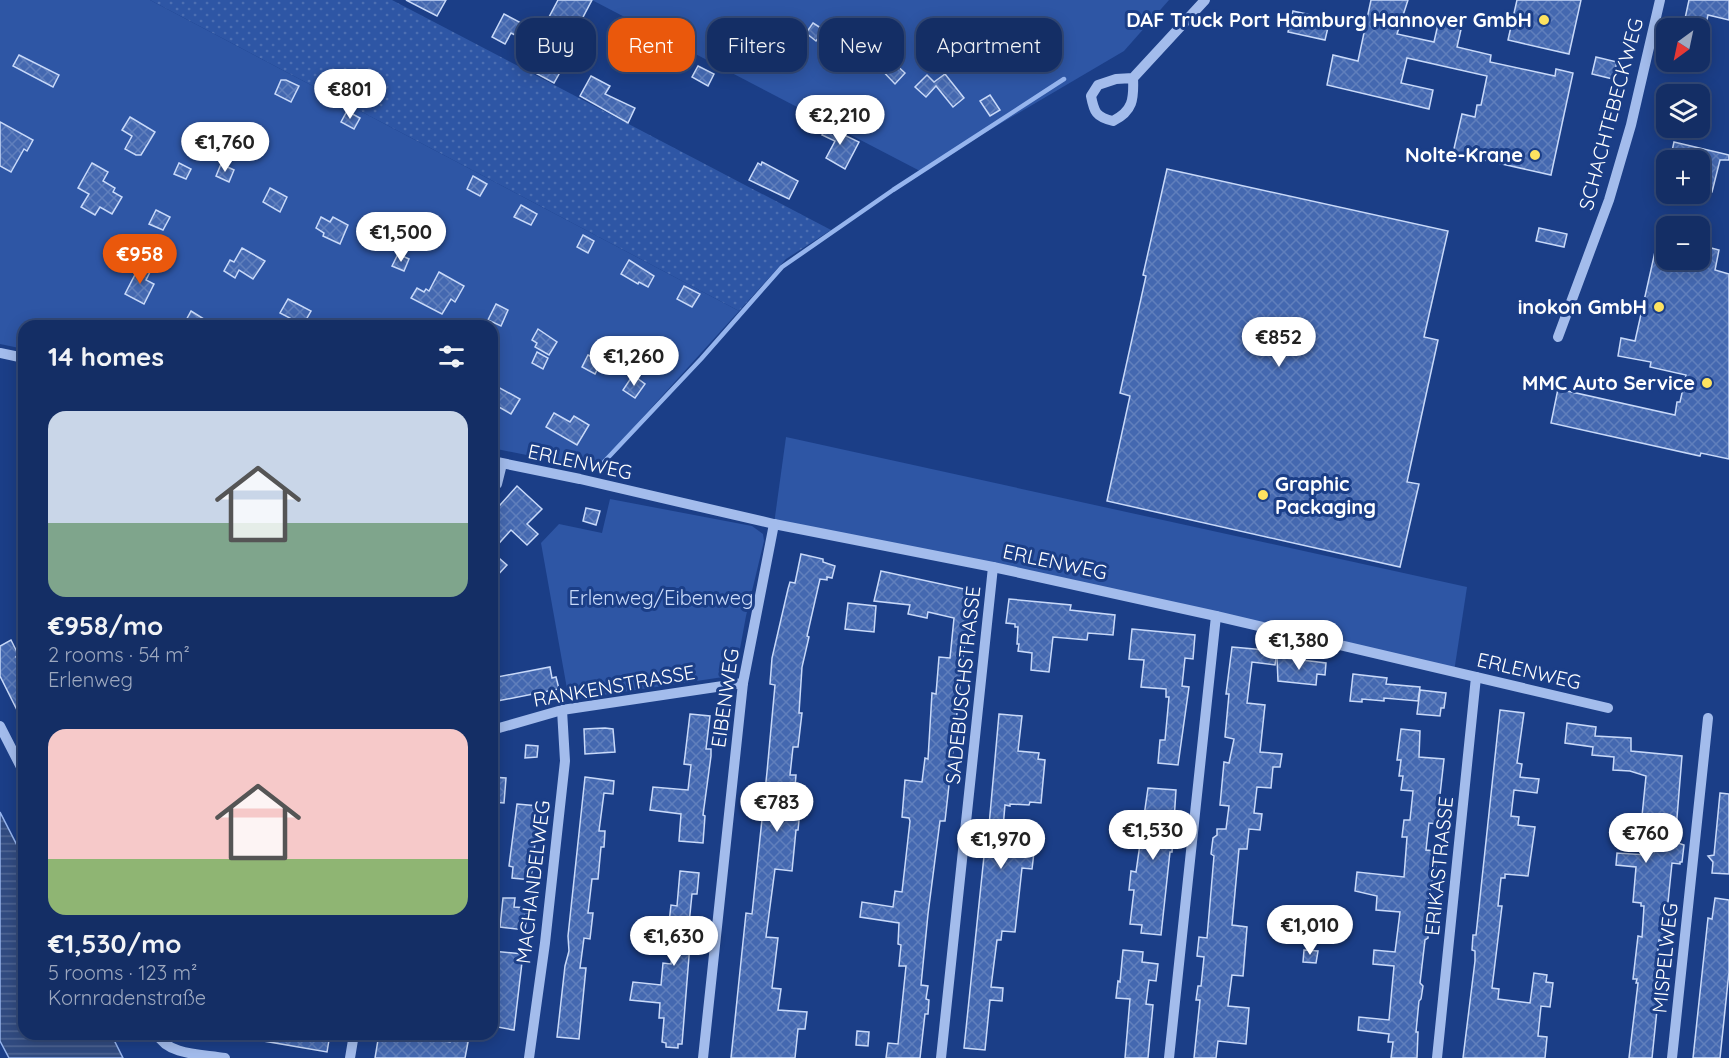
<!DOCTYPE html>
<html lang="en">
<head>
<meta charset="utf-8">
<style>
	body { margin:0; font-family:Quicksand,sans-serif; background:#213a6e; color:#f1f3f6; height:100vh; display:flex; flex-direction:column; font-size:22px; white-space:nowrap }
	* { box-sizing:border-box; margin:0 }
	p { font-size:20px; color:#9da8bf }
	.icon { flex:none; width:33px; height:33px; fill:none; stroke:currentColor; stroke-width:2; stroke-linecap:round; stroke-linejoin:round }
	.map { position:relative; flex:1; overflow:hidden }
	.details { position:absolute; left:18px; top:320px; width:480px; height:720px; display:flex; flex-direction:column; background:#142e65; border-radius:18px; box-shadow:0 3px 15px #0003,0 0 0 2px #334a79 }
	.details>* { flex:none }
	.hud { position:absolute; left:516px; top:18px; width:570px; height:54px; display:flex; gap:12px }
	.needle { width:39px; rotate:213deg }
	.tools { position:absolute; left:1656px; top:18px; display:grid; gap:12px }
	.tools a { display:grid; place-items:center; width:54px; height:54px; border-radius:12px; background:#142e65; box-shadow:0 3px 15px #0003,0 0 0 2px #334a79; font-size:30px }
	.price { position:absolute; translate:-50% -51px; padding:0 14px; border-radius:21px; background:#fff; color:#222; font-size:20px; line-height:39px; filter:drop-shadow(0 2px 3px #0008) }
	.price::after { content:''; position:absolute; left:50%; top:36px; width:18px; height:14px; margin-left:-9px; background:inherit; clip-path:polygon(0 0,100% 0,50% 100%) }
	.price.on { background:#ea580c; color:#fff }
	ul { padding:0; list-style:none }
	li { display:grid; align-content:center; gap:12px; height:318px; padding:0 30px }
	li span { display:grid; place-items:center; height:186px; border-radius:18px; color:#555 }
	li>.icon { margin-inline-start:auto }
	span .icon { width:108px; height:108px; fill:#fffc; stroke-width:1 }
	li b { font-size:26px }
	h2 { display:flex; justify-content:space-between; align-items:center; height:72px; padding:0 30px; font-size:26px }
	.chip { padding:0 21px; border-radius:18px; background:#142e65; box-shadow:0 3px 15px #0003,0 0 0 2px #334a79; font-size:21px; line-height:54px }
	.chip.on { background:#ea580c; color:#fff }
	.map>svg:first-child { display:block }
</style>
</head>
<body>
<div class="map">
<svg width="1729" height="1058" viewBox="0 0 1729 1058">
	<defs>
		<pattern id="grass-dots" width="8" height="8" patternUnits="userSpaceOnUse" patternTransform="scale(1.5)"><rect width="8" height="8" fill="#2e56a5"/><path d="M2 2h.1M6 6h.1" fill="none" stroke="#4d6fb2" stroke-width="1.8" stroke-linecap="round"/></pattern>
		<pattern id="water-rules" width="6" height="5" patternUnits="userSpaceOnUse" patternTransform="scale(1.5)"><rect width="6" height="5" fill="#314b81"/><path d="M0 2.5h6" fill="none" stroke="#506694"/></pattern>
		<pattern id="building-cross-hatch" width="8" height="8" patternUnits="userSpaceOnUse" patternTransform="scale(1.5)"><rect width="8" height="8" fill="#4468b0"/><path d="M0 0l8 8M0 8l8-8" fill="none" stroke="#607fbc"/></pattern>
	</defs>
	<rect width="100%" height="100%" fill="#1b3e87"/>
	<path fill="url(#grass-dots)" d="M150 0H392L831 230 786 259 739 311Z"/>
	<g fill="#2e56a5">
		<path d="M0 0H150L739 311 596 469 492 448V326H24V349L0 344Z"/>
		<path d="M592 0H1169L1124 51 920 171Z"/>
		<path d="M786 437 1467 587 1454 672 774 524Z"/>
		<path d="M610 499 752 526 763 534 764 541 746 616 737 665 734 673 730 676 569 700 541 543 559 524 602 533Z"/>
	</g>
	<path fill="url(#water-rules)" stroke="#96b5ee" stroke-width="1.5" d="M0 812 24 859V1034H111L123 1058H9L0 1041Z"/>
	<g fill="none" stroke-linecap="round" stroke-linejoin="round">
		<path stroke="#96b5ee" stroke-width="4.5" d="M602 464 701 359 782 267 893 190 1064 79"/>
	</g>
	<g fill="url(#building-cross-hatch)" stroke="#c8d9f9" stroke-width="1.5">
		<path d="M406 0H446L437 16Z"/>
		<path d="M558 0H592L581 21 593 27 574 62 568 58 554 83 526 68 537 46 552 54 565 28 548 19Z"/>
		<path d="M1371 0H1408L1397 34 1434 42 1439 20 1462 25 1457 47 1491 55 1490 62 1555 76 1556 69 1573 73 1551 175 1453 153 1462 114 1475 117 1477 105H1481L1487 76 1407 58 1401 83 1433 90 1429 109 1327 85 1333 55 1358 61Z"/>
		<path d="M1517 0H1581L1569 54 1508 40Z"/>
		<path d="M1689 0H1729V20L1708 15 1705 28H1683Z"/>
		<path d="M1293 11 1330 19 1325 40 1288 32Z"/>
		<path d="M504 14 525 25 519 37 511 33 505 44 492 37Z"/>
		<path d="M813 23 824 30 816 41 806 33Z"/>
		<path d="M864 35 905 73 895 84 856 43Z"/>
		<path d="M626 45 639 52 633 64 620 57Z"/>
		<path d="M19 55 59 75 53 87 13 66Z"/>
		<path d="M1596 57 1617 62 1613 79 1592 74Z"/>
		<path d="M698 66 714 74 708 86 692 77Z"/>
		<path d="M945 74 964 98 953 107 936 86 926 97 915 87 927 75 934 82Z"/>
		<path d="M591 76 610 86 605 94 635 108 628 123 580 96Z"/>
		<path d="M281 80H286L299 86 291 102 275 94Z"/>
		<path d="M990 95 1000 110 990 116 980 101Z"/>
		<path d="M347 111 360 118 354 129 341 122Z"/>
		<path d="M130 117 155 132 141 155H136L125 149 132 136 122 130Z"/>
		<path d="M0 122 33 140 27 151 24 149 11 172 0 166Z"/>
		<path d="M829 123 843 132 842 134 859 142 845 169 826 158 835 141 822 135Z"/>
		<path d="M1674 142 1729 155V160H1720L1712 192 1700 190V160H1670Z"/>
		<path d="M762 162 798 181 789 199 749 180 758 163 761 165Z"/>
		<path d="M92 163 108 172 103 181 115 188 113 192 122 197 112 214 100 207 95 215 81 207 89 194 78 188Z"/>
		<path d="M179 163 191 169 186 179 174 174Z"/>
		<path d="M221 164 234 170 229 182 216 176Z"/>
		<path d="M1167 169 1448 231 1424 337 1438 340 1407 482 1419 484 1400 567 1107 501 1130 396 1120 393 1146 276 1143 275Z"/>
		<path d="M473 176 487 184 480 196 467 189Z"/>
		<path d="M270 188 287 197 280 212 263 202Z"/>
		<path d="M521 205 537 214 531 225 514 217Z"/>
		<path d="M156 210 170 217 163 230 149 224Z"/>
		<path d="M321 217 330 222 333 217 348 225 340 244 323 236 324 233 316 228Z"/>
		<path d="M1661 225 1666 226V260H1700V245L1719 250 1715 270 1729 274V459L1701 453 1700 456 1551 423 1558 389 1675 415 1677 402H1680L1686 375 1650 367 1651 362 1618 356 1621 338 1635 341Z"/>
		<path d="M1539 228 1567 234 1564 247 1536 241Z"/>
		<path d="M583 235 594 241 588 253 577 247Z"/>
		<path d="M242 248 265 261 253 279 239 270 235 278 224 271 230 260 234 262Z"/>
		<path d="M398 254 409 259 404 271 392 266Z"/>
		<path d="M629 260 654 276 648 287 639 282 638 284 621 274Z"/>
		<path d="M140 265 151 270 146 280 154 284 144 304 125 294Z"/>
		<path d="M439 272 464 286 455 302 451 299 442 314 411 298 417 288 424 292 426 289 429 291Z"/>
		<path d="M684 286 700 294 692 307 677 299Z"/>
		<path d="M288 299 311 311 303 325 280 313Z"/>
		<path d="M496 304 508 310 501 326 488 320Z"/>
		<path d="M191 311 215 326H183Z"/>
		<path d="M538 329 557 342 549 355 535 347 537 343 532 340Z"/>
		<path d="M537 352 548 358 543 369 532 363Z"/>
		<path d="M588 355 601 362 595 374 582 367Z"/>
		<path d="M633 375 645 384 635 398 623 390Z"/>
		<path d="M492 387 497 390 498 387 520 399 511 414 492 403Z"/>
		<path d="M554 413 570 422 574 416 589 425 577 445 546 427Z"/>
		<path d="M517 486 542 509 527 524 538 534 527 545 511 530 492 551V514Z"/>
		<path d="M586 508 600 511 596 525 583 521Z"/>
		<path d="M492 552 507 565 492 581Z"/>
		<path d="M801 554 823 559V562L835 566 832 578 827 577V580L820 579 807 636 809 637 802 667 799 713H802L798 747H793L790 775H796L793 811H800L798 830H796L792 871 775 869 766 937 778 938 772 988 781 989 778 1010 807 1012 805 1029H798L795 1058H731L746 913 752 914 767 772 775 685 770 684 772 658 788 589 790 582 795 583Z"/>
		<path d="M881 571 969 590 964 613 968 614 945 821H940L928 914 921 985 928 986 926 999 929 1000 928 1014H925L920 1058H886L888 1043 898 1044 906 966H899L901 945 898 944 899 923 860 917 862 902 893 907 895 891 902 892 910 821 909 818 902 817 905 780 922 782 925 758 928 759 932 693 936 694 939 657 950 658 954 618 928 612 927 618 908 614 910 605 874 601Z"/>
		<path d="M1009 599 1071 605 1070 610 1115 615 1113 635 1088 633 1087 640 1053 637 1049 672 1031 670 1032 653 1018 651 1019 644H1017L1018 627H1015V624L1006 623Z"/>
		<path d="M848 603 876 606 874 632 845 629Z"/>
		<path d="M1132 629 1195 635 1193 659 1185 658 1182 686 1189 687 1178 765 1158 763 1160 740H1165L1169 697H1166V689L1141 687 1144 660 1129 659Z"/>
		<path d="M11 640 19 656 16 657 24 673V724L0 676V646Z"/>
		<path d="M1232 647 1277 651 1275 665 1252 662 1247 703 1265 705 1260 752 1282 754 1280 767H1273L1271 788 1257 787 1254 813 1262 814 1260 830 1249 829 1247 849H1239L1232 925 1247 927 1243 976 1232 975 1228 1006 1249 1008 1246 1044 1218 1041 1216 1058H1194L1200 1000H1196L1198 986H1201L1204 957 1197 956 1199 937 1207 938 1214 856 1211 854 1213 838 1217 835V829H1226L1229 806 1220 805 1224 762 1229 763 1234 739 1225 737 1229 694H1226Z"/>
		<path d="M1277 657 1326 663 1325 675 1317 674 1316 685 1278 681Z"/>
		<path d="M550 667 552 678 556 677 559 689 492 702V678Z"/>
		<path d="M1353 674 1387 678 1386 684 1420 687 1418 701 1384 698V701L1362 699V702L1350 701Z"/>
		<path d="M1420 690 1446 693 1444 708H1441L1440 716 1417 714Z"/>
		<path d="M1500 710 1524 713 1517 763 1522 764 1520 777 1539 779 1537 793 1514 790 1511 816 1519 817 1518 825 1535 827 1528 876 1505 874V878H1501L1498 906H1502L1492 988 1499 989 1498 999 1530 1003 1534 973 1547 975 1546 982 1553 983 1550 1007 1541 1006 1538 1036 1547 1037 1545 1058H1463L1475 961V951L1472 950 1473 935H1476Z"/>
		<path d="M690 714 710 716 706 749H711V756L703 815 705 816 703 843 679 841 681 814 650 810 653 787 688 790 691 765 684 764Z"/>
		<path d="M999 714 1022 716 1018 751 1039 753 1038 759 1045 760 1041 803 1030 802 1029 805 1010 804V806L1005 805 1002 839 1035 844 1032 869 1022 868 1015 932 1002 931 1001 940H997L991 987 1003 988 1002 1001 990 1000 985 1050 964 1048 986 837H988Z"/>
		<path d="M1567 723 1596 727 1595 736 1631 738V751L1682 756 1675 842 1684 845 1682 862H1680V864L1672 863 1664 941 1659 940 1653 1000H1658L1652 1058H1629L1638 983H1636L1637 979H1633L1638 936 1642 937 1644 906H1641V903L1633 902 1636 867 1616 865 1617 853 1647 855 1648 851 1654 852 1658 828 1641 826 1646 776 1630 771 1613 770 1614 757 1592 755 1593 747 1565 743Z"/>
		<path d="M605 728 613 729 615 752 585 754 584 729Z"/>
		<path d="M1401 729 1420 731 1419 757 1444 759 1440 795 1443 798 1441 810 1438 812 1437 824 1429 823 1426 850 1435 851 1433 862 1436 865 1430 891 1427 923 1429 925 1428 938 1425 940 1420 983 1423 986 1421 999 1419 1001 1416 1032H1418L1417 1058H1391L1393 1042H1388L1389 1034 1358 1030 1359 1017 1389 1020 1394 966 1373 964 1374 950 1395 952 1400 912 1376 910 1377 896 1355 891 1357 872 1404 877 1407 837H1402L1404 820H1410L1413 791 1401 790 1403 776H1399L1401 760H1397Z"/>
		<path d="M526 745 538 746 537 757 525 758Z"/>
		<path d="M492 777 506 778 504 803 492 802Z"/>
		<path d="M585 777 614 781 613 794 604 793 599 831H605L604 847H601L598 879H592L588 913H593L590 939 584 938 580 968H586L579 1039 557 1037 565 966 569 951 568 936Z"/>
		<path d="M1148 788 1176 790 1172 852H1170L1161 935 1141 933 1142 925 1130 924 1134 890H1129L1131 871 1136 872Z"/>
		<path d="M1720 793 1729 794V874L1712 873 1713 862 1708 856 1714 855Z"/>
		<path d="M517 804 539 806 531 880 512 878 513 867 509 866Z"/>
		<path d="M680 871 699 873 697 894H692L689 924 694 925 692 944H690L682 1044H678V1048L666 1047V1043L662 1042 664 1018H659L660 1003 630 1000 633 982 661 985 663 963 671 964 675 933 668 932 671 905 677 906Z"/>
		<path d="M503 898H515L514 907 528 908 525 930 500 927Z"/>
		<path d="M1715 898 1729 900V972L1720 1058H1693L1708 918 1712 919Z"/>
		<path d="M1123 950 1143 952 1142 962 1158 964 1156 981 1149 980 1146 1004 1153 1005 1148 1058H1125L1130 999 1116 998 1118 981 1120 982Z"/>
		<path d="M1304 950 1318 951 1316 963 1303 962Z"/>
		<path d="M492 951 523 954 514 1030 492 1026 496 1004H494L495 998H492Z"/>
		<path d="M857 1031 869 1032 868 1046 856 1045Z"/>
		<path d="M258 1034H330L327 1052 258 1040Z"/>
		<path d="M379 1034H401L450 1042 451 1034H466L465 1040 468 1042 465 1058H375Z"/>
	</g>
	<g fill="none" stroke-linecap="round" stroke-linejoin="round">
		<g stroke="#a3bcec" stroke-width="10">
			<path d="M1133 78C1134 99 1133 111 1113 121 1096 117 1094 112 1091 96L1098 85 1116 79 1133 78 1205 0"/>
			<path d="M1558 337 1609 200 1631 125 1660 0"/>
			<path d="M0 353 24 358"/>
			<path d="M492 461 580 479 774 524 993 567 1216 616 1608 708"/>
			<path d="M492 489 497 484 502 464"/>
			<path d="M0 726 24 773"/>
			<path d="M492 730 562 710 743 683"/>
			<path d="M157 1034C168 1056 203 1054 225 1058"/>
			<path d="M350 1058 354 1034"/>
			<path d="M529 1058 545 943 565 761 562 710"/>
			<path d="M703 1058 743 683 774 524"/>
			<path d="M941 1058 993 567"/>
			<path d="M1169 1058 1216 616"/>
			<path d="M1437 1058 1476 677"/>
			<path d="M1672 1058 1708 718"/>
		</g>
	</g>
	<g fill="#fde260" stroke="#1b3e87" stroke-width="2">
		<circle cx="1544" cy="20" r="6"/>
		<circle cx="1535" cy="155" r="6"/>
		<circle cx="1659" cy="307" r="6"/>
		<circle cx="1707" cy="383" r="6"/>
		<circle cx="1263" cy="495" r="6"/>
	</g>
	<g text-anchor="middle" stroke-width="6" stroke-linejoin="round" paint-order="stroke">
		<g font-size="20" font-weight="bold" fill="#fff" stroke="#1b3e87" text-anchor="end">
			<text x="1532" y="27">DAF Truck Port Hamburg Hannover GmbH</text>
			<text x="1523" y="162">Nolte-Krane</text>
			<text x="1647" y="314">inokon GmbH</text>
			<text x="1695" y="390">MMC Auto Service</text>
			<text x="1275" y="491" text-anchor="start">Graphic<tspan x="1275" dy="23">Packaging</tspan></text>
		</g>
		<g font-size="20" fill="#fff" stroke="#1b3e87">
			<text transform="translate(1611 114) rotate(-75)" y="7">SCHACHTEBECKWEG</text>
			<text transform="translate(580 462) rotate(12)" y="7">ERLENWEG</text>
			<text transform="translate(1055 562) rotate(12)" y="7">ERLENWEG</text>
			<text transform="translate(1529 671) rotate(13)" y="7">ERLENWEG</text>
			<text transform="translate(963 685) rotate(-84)" y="7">SADEBUSCHSTRASSE</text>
			<text transform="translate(614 686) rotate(-10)" y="7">RANKENSTRASSE</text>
			<text transform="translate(725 698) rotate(-82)" y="7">EIBENWEG</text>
			<text transform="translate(1439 866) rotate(-84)" y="7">ERIKASTRASSE</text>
			<text transform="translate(533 882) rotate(-83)" y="7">MACHANDELWEG</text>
			<text transform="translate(1665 958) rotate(-84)" y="7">MISPELWEG</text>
		</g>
		<g font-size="20" fill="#c8d9f9" stroke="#1b3e87">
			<text x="661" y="605">Erlenweg/Eibenweg</text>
		</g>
	</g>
</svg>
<div class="tools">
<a><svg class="needle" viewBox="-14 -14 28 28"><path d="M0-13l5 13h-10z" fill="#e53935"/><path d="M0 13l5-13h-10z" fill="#9da8bf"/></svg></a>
<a><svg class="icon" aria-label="layers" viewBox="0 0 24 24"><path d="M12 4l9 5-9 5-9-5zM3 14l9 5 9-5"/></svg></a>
<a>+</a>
<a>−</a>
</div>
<b class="price" style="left:350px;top:120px">€801</b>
<b class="price" style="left:840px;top:146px">€2,210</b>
<b class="price" style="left:225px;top:173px">€1,760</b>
<b class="price" style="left:401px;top:263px">€1,500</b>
<b class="price on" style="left:140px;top:285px">€958</b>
<b class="price" style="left:1279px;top:368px">€852</b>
<b class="price" style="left:634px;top:387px">€1,260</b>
<b class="price" style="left:1299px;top:671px">€1,380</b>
<b class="price" style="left:777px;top:833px">€783</b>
<b class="price" style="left:1153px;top:861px">€1,530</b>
<b class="price" style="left:1646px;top:864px">€760</b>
<b class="price" style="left:1001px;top:870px">€1,970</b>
<b class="price" style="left:1310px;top:956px">€1,010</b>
<b class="price" style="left:674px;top:967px">€1,630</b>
<div class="hud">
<a class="chip">Buy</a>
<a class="chip on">Rent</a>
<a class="chip">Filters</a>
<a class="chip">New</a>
<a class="chip">Apartment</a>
</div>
<section class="details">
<h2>14 homes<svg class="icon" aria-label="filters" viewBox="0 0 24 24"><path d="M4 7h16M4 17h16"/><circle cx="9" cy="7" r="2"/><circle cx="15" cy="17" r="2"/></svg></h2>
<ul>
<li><span style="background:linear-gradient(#c9d6e8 60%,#7fa58c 0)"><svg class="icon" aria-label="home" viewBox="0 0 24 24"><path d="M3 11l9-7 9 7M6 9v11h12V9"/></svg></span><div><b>€958/mo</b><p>2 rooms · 54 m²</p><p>Erlenweg</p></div></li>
<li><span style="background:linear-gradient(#f6c9c9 70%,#8fb573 0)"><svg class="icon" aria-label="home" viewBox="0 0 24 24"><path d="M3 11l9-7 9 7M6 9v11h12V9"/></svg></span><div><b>€1,530/mo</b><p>5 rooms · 123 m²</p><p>Kornradenstraße</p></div></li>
</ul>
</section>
</div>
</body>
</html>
